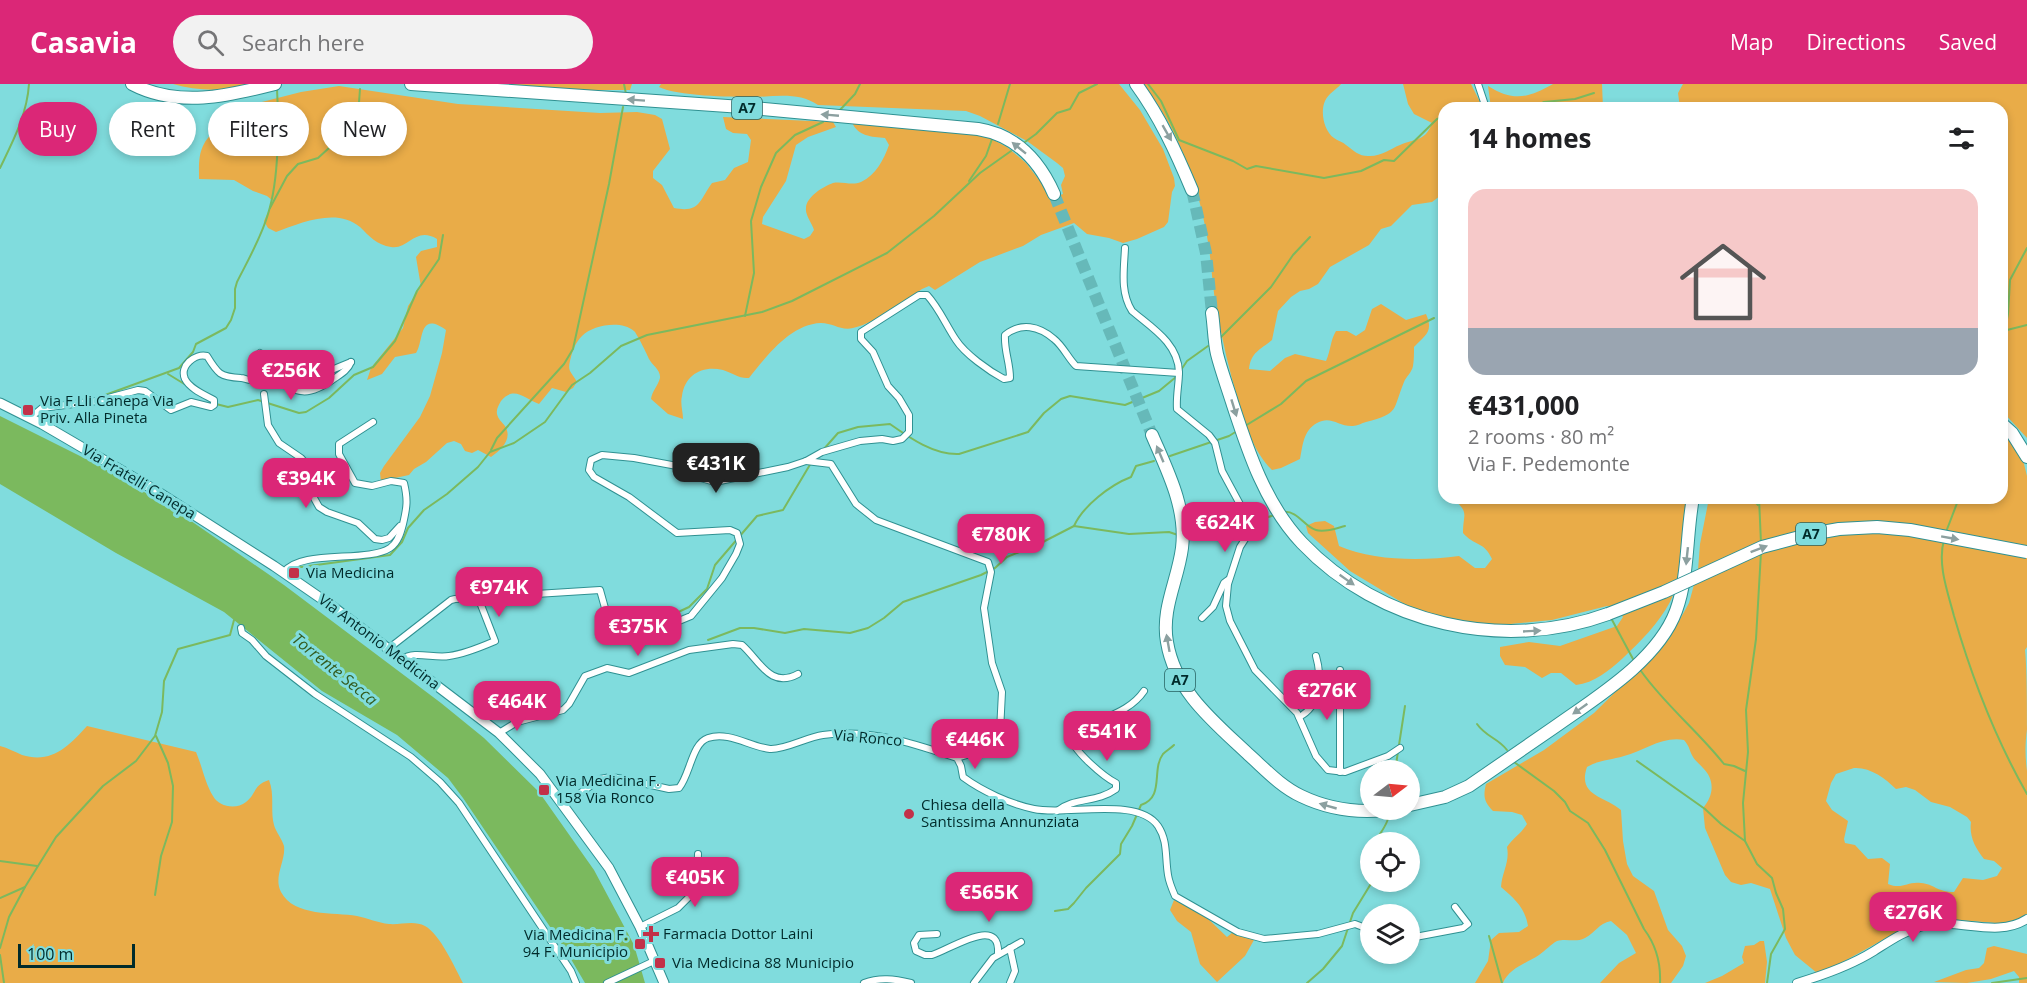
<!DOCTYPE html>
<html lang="en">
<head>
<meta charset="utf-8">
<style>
	body { margin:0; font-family:"Open Sans",sans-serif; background:#f2f2f2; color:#202124; height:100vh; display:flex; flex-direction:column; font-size:22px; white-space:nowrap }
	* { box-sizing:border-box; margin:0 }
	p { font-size:20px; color:#757577 }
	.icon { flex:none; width:33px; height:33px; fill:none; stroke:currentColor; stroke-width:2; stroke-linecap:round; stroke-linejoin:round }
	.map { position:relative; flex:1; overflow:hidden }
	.side { position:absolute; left:1438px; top:18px; width:570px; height:402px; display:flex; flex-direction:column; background:#fff; border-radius:18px; box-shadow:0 3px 9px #0003 }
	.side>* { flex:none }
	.top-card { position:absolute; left:18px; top:18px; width:570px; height:54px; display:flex; gap:12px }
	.needle { width:39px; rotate:74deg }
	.tools { position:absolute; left:1360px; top:676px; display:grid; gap:12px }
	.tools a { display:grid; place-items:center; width:60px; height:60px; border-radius:50%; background:#fff; box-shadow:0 3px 9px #0003; font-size:30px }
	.scale { position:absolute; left:18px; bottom:15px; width:117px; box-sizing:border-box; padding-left:6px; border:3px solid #002b2b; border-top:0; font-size:16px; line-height:21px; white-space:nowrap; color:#002b2b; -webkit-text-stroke:4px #80dcdd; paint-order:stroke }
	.price { position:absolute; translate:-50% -51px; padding:0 14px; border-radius:12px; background:#db2777; color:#fff; font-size:20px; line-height:39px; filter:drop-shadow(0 2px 3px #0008) }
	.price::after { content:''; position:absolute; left:50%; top:36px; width:18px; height:14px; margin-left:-9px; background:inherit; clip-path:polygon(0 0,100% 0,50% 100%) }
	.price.current { background:#222; color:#fff }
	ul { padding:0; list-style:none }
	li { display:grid; align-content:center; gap:12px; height:318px; padding:0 30px }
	li span { display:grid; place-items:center; height:186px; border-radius:18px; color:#555 }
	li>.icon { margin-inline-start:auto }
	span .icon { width:108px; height:108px; fill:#fffc; stroke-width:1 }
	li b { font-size:26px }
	h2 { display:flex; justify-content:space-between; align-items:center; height:72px; padding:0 30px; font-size:26px }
	.chip { padding:0 21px; border-radius:27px; background:#fff; box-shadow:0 3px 9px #0003; font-size:21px; line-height:54px }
	.chip.current { background:#db2777; color:#fff }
	header { display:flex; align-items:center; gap:36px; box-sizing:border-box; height:84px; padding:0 30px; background:#db2777; color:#fff }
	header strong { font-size:28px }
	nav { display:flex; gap:33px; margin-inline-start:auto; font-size:21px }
	.search { width:420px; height:54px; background:#f2f2f2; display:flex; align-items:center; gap:15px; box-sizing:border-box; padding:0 21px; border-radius:33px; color:#757577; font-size:22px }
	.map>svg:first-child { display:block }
</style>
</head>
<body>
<header>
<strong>Casavia</strong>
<div class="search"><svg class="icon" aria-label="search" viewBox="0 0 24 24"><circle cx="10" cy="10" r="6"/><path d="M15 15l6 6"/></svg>Search here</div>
<nav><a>Map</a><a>Directions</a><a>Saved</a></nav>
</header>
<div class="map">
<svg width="2027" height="899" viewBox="0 0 2027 899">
	<rect width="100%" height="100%" fill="#80dcdd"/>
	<g fill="#e9ac48" fill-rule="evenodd">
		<path d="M173 0H249C224 8 198 7 173 0Z"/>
		<path d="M491 0H632L630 6H570Z"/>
		<path d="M661 0H1119L1140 26 1163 65 1174 94 1175 102 1172 108 1168 138 1164 143 1137 155 1123 159 1109 154 1087 150 1074 139 1041 151 1023 162 980 178 935 206 929 202 922 205C901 219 878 238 853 244 841 247 833 239 821 239 790 240 766 273 749 294 739 295 733 289 723 286 703 281 685 290 682 312 680 319 683 328 683 335L668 330 651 315C652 307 658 302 660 294 661 286 652 281 649 275 648 272 636 248 634 247 621 236 593 241 582 252 576 258 573 265 571 273 570 277 568 283 570 287 572 291 575 294 577 298L573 304 566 308 552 304 539 320C525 315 514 301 501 317 499 321 496 325 497 330 498 335 502 338 505 342 513 355 501 366 491 373L478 366 472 369 465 367 461 360 454 357 447 359 426 378 414 385 409 391 381 397 380 389 384 382 420 333 430 312 442 269 446 246C418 226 424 258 416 269L395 273 382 290 367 296 371 284 403 244 408 222 421 203 416 173 421 167 437 163V155C415 142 409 166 391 163 377 161 369 152 360 143 337 123 300 139 276 148L268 144 264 137 273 117 267 112 253 107 234 96 199 95C199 82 198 71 204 60 211 46 228 42 231 26L301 8 339 2 458 20 600 29 637 28 655 31 662 35 670 65 653 87V94L662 101 674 124C700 129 699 117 712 99L725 96 734 84 748 78 751 56 747 50 733 49 726 45 723 33 833 38 836 43 808 53 796 61 786 97 763 133 762 140 804 155 810 152 814 146C812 139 805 131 806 124 806 113 824 102 833 99 842 97 852 102 861 98 876 91 884 75 889 61L885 54C872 53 857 52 852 38L986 52 1007 63 1026 79 1043 101 1049 115 1063 110 1061 101 1065 92 1063 84 1057 79 1027 57 980 32 966 27 818 21C798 7 774 13 751 13 731 13 676 12 659 3Z"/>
		<path d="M1143 0H1341C1337 5 1328 10 1325 17 1320 28 1324 47 1334 54 1338 57 1343 58 1346 61 1354 67 1360 73 1370 72 1382 72 1390 65 1400 61 1416 54 1426 57 1432 39L1414 30 1408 20 1403 0H1471L1483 24H1444V91L1440 112 1432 118 1412 121 1391 142 1381 145 1369 161 1330 183 1318 200 1309 205 1300 207 1291 213 1278 227 1272 256C1260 266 1251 268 1249 285L1270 287 1285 274 1295 270 1326 277C1331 266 1330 257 1336 247H1347L1356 252 1365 246 1372 225 1381 220 1406 236 1426 230C1434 248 1425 251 1414 263 1414 269 1414 276 1413 282 1412 288 1406 293 1404 298 1392 327 1400 329 1366 338 1362 339 1357 342 1353 342 1339 343 1331 331 1317 339 1303 347 1303 361 1300 375L1281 384 1272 386C1252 366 1245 339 1237 312 1229 286 1223 259 1218 232 1213 210 1212 187 1209 164 1200 105 1180 47 1143 0Z"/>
		<path d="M1553 0H1602L1603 24H1491L1488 2C1514 18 1528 14 1553 0Z"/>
		<path d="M1683 0H2027V354L2003 328 2002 24H1680L1678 9Z"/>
		<path d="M2003 348 2022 372 2027 392V563L2025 566C2027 585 2027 626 2027 645 2025 660 2025 672 2027 687V830L2009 840 1945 835 1914 842 1888 853 1830 885 1817 889 1795 871 1786 854 1770 805 1751 799 1741 801 1731 798 1725 791 1705 744 1703 724C1714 711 1715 696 1703 684 1700 680 1695 677 1693 673 1689 666 1690 663 1684 656 1662 652 1644 667 1624 672 1611 676 1599 676 1587 683 1577 712 1605 712 1621 726L1623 757 1627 780 1633 792 1654 807 1668 846 1682 862 1686 872 1683 882 1671 899H1600L1619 879 1636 869 1627 851 1611 837C1598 840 1596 848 1585 854 1575 859 1567 854 1557 857 1551 860 1545 867 1539 871 1527 879 1509 884 1503 899H1475L1488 877 1491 856 1499 849 1519 848 1528 842C1525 824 1515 815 1501 803 1502 788 1510 778 1507 763 1513 754 1521 750 1527 740L1522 731 1512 728 1493 727C1484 718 1483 712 1486 700L1544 666 1594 629 1669 555 1689 519 1698 486 1700 460 1709 414H2002ZM1854 684C1870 683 1885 694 1896 705L1906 703 1915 706 1931 718 1950 723 1967 733 1971 738C1969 752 1975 764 1984 775L1994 777 2002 784 1997 792 1983 796 1963 794 1954 808C1937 808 1934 800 1921 799 1907 797 1903 806 1888 800L1890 780 1882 774 1868 775 1855 761 1845 759 1844 755 1848 737 1832 726 1826 717 1831 699 1836 690Z"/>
		<path d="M1452 414H1690C1685 445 1684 490 1670 518 1659 539 1640 558 1623 574 1610 586 1594 599 1576 601L1561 589H1551L1542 594 1525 583 1505 581 1500 572V563L1529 558 1560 562 1617 542 1623 533 1617 526 1607 522 1552 536 1500 541 1458 538 1416 527 1350 487 1308 449 1306 442 1315 438 1325 437 1334 442 1339 462C1373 477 1422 477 1459 472L1475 484H1485L1492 475C1484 457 1474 462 1463 449 1463 429 1470 429 1452 414Z"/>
		<path d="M87 642 196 668C202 682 205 699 213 712 219 723 236 726 246 718 257 709 253 701 269 696 275 711 270 726 274 741 276 748 282 755 284 762 286 777 273 793 281 808 294 833 334 828 357 832 368 834 378 839 389 840 401 841 414 836 425 842 440 850 455 884 463 899H0V662C8 664 15 668 22 671 52 680 69 662 87 642Z"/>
		<path d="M1174 816 1203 830 1227 853 1233 848 1254 856 1245 872 1217 898 1200 880 1191 848 1177 837 1170 826Z"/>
		<path d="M1760 857H1764L1767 878 1765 899H1705L1722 892 1744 879 1742 873 1745 862 1754 861Z"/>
		<path d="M1994 862 2027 870V899H2019V893L2014 887 1991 895 1967 899 1934 898 1966 886 1979 884 1984 879 1987 864Z"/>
	</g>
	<path fill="#7bb95e" d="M0 332 100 382 178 428 284 501 441 619 484 654 539 708 594 786 634 861 645 899H585L565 865 463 714 448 694 397 651 322 607 224 528 116 469 0 400Z"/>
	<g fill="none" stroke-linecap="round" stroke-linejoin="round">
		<g stroke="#7bb95e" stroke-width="2">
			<path d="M624 0 626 10"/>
			<path d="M1148 0 1161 17 1179 56 1233 77 1247 85 1256 82 1324 94 1361 87 1384 76 1394 77 1437 35 1444 33"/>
			<path d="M1533 24 1544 18 1575 15 1594 9"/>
			<path d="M838 28 855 10 860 0"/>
			<path d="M998 40 1010 0"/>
			<path d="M1025 58 1036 50 1057 29 1070 25 1079 9 1097 0"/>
			<path d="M0 84C13 57 27 31 29 0"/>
			<path d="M969 97 986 72 992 55"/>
			<path d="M270 124 287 92 298 80 318 74 340 54 358 32 360 5"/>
			<path d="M745 232 754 189 751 137 761 103 776 69 795 51 823 38"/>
			<path d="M2007 246 2027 241"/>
			<path d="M1219 255 1271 203 1293 171 1310 153"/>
			<path d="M2002 260 2008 230 2010 196 2027 164"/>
			<path d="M1181 286 1187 277 1208 262"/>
			<path d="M168 290 186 301"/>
			<path d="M97 314 179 284 193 268 196 260 226 244 231 236 235 224V205L237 198C248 176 261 154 268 130 279 96 279 40 277 5"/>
			<path d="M216 320 228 323 258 316 299 329 306 328 329 314 354 291 373 283 395 257 417 207 439 175 443 151"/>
			<path d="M1245 342 1281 320 1306 297 1434 234"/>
			<path d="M491 366 497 354 564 280 573 265 609 100 623 23"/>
			<path d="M823 366 838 349 858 343 890 340C910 354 934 371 959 370L1028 348 1044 329 1061 315 1070 312 1125 321 1159 307 1176 293"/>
			<path d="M1170 372 1229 352 1237 347"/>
			<path d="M1752 414 1758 421"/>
			<path d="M1759 414 1761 459"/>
			<path d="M1283 428C1298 426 1304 443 1316 446 1325 449 1337 444 1345 442"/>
			<path d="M1251 438 1275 431"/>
			<path d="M1074 442C1083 422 1110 401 1131 393L1136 382 1154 377"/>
			<path d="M1946 448 1959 414"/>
			<path d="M1189 452 1228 445 1246 440"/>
			<path d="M1944 456C1937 480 1948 509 1954 532 1972 594 1995 654 2027 710"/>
			<path d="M1761 468 1756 555 1746 626 1748 668 1743 719 1745 757 1757 780 1772 794 1776 809 1783 825 1785 845 1771 870 1767 899"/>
			<path d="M294 484 390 471 402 458 408 444 424 426 447 410 478 383 490 368 514 359 545 338 572 301 590 289 621 262 647 251 762 228 792 217 887 169 934 132 980 89 1011 67"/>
			<path d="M674 530 689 523 707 505 715 481 757 432 783 426 811 379"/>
			<path d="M1611 534 1633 575"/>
			<path d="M708 556 740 544H754L785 549 804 545 850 549 868 544 884 534 903 518 981 491 995 484 1007 473 1039 460 1074 442 1129 450 1169 448 1178 451"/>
			<path d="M1641 587C1665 621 1698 647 1724 680L1734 682 1745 687"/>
			<path d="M1477 640C1486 653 1498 654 1507 666"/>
			<path d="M1637 677 1705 725 1721 740 1745 757"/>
			<path d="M1514 678 1554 707 1565 718 1570 727 1588 739 1605 766 1644 845C1656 861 1661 878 1660 899"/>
			<path d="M1395 687 1405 622"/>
			<path d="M1375 759C1378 751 1387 742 1388 734"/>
			<path d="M1371 768V773"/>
			<path d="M0 777 37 782"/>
			<path d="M155 811 161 772 172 738 173 702 168 679 156 652"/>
			<path d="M0 814 25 803"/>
			<path d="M1055 827 1068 825 1074 819 1086 804 1120 770 1121 760 1132 742 1141 721C1165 713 1151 686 1163 670 1166 667 1171 664 1174 661"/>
			<path d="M1489 852 1502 899"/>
			<path d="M0 864 9 833 25 803 56 753 103 702 136 677 155 652 162 628 164 597 178 565 230 551 234 536"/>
			<path d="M0 871 4 899"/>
			<path d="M1307 899 1323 885 1342 862 1353 829 1372 798"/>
			<path d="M1992 899 2027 894"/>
		</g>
		<g stroke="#66b9b9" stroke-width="12" stroke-dasharray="12 6" stroke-linecap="butt">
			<path d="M1192 106 1206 169 1212 229"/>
			<path d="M1054 110 1152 351"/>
		</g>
		<defs>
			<g id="minor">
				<path d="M1478 0 1486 24"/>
				<path d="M1125 164C1124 186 1120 208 1132 227 1152 244 1178 259 1179 288 1179 300 1176 312 1177 325L1209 351 1215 359 1222 387 1249 437 1247 452 1240 463 1228 500 1226 522 1230 537 1255 586 1297 629 1316 672 1328 686 1345 688 1388 672 1400 664"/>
				<path d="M260 269 253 279C256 289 263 288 270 292 298 309 306 315 335 294 341 290 348 286 351 278"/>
				<path d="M334 285 351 278"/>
				<path d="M264 310 268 341 279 359 301 374 308 382 314 414 319 423 327 428 358 439 375 455 382 456 389 454 400 442"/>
				<path d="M30 334 42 324 97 317 138 306 145 307 171 326 191 318 211 323 214 321V316C205 311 190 305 185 295 179 282 195 269 207 272 218 290 220 293 241 294 244 294 247 296 250 296 258 297 267 296 275 297"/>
				<path d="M806 377 831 380 856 420 876 436 988 478 991 488 984 524 992 579 1002 608 1000 647 995 657 970 670 957 674"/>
				<path d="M284 488C301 465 367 479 390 464 398 459 401 448 403 440 407 423 408 416 404 399L391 397 372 402 355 399 339 370V360L373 338"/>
				<path d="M1202 534 1213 523 1224 499 1228 496"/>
				<path d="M241 544 242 549 252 556 266 572 315 610 411 673 440 698 459 719 571 887 576 899"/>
				<path d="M388 565 451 516 455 515 600 506 610 542 612 545 661 533 674 539 691 532 722 494 736 470 740 460 737 449 730 446 677 449 629 413 594 393 589 386 591 376 602 371 634 374 677 382 701 394 715 398 788 383 806 377 822 368 860 357 882 355 893 357 902 355 909 348V331L899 314 888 302 873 268 861 255V248L919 211H927C939 224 946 241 956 256 965 270 989 287 1004 295L1010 294C1010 278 1004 267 1005 251 1021 238 1039 242 1054 255 1063 262 1068 274 1076 282L1179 289"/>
				<path d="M402 575C415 566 434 575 449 572 465 570 481 563 495 557L481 521"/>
				<path d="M1340 586V688"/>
				<path d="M1299 633C1321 622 1322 593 1316 572"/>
				<path d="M499 649 517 638 563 626 569 620 585 592 607 584 629 589 689 566 733 560 742 561C760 577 770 605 798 590"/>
				<path d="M564 721 600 695 611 693 624 695 669 705 679 704C690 691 692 659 708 654 729 647 750 663 770 665 785 666 807 653 823 651 872 645 912 659 957 674L961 682 963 693C982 707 1010 720 1034 725 1065 732 1138 712 1158 742 1168 757 1165 773 1168 791 1169 798 1172 805 1175 812L1238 848 1264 855 1318 850 1355 840 1371 846"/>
				<path d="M1057 727C1074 713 1097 719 1116 705V699C1104 693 1072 666 1071 653 1094 634 1127 632 1144 607"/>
				<path d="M640 843 678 824 697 805 698 770"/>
				<path d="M937 850 919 851 914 859 916 867 925 871H932C951 865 1000 831 998 869"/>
				<path d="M1410 854 1463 844 1468 840 1455 823"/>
				<path d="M1010 864 1015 887 1010 899"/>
				<path d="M607 899 654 877"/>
				<path d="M864 899C880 893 894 895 911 899"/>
				<path d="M974 899 993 874 1021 858"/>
			</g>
			<path id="tertiary" d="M1797 899C1824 891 1850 882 1874 867 1890 857 1904 847 1923 842 1958 833 1996 855 2027 835"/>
			<path id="secondary" d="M0 319 42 340 155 406 274 482 332 522 499 649 540 690 609 784 640 843 664 899"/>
			<g id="motorway">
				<path d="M132 0C178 24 228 12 275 0"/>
				<path d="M411 0 742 23 978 45C1015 51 1039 76 1054 110"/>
				<path d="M1136 0C1160 33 1176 68 1192 106"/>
				<path d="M1212 229C1214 242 1214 257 1217 270 1221 286 1227 302 1232 318 1248 367 1265 420 1302 459 1380 541 1504 568 1608 530"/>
				<path d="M2002 340 2012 349 2027 373"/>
				<path d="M1152 351C1167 386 1187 424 1182 464 1178 496 1161 525 1167 558 1175 607 1213 637 1248 670 1265 685 1280 702 1301 712 1328 725 1356 729 1385 726"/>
				<path d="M1410 721 1445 713 1469 702C1498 682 1527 662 1556 642 1597 613 1658 576 1676 527 1689 491 1686 451 1693 414"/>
			</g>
		</defs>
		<use href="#minor" stroke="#2f9192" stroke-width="8"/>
		<use href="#tertiary" stroke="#2f9192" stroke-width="10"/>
		<use href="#secondary" stroke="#2f9192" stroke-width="11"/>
		<use href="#motorway" stroke="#2f9192" stroke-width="14"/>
		<use href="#minor" stroke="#fff" stroke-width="6"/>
		<use href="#tertiary" stroke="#fff" stroke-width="8"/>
		<use href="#secondary" stroke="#fff" stroke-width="9"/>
		<use href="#motorway" stroke="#fff" stroke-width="12"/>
		<defs>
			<path id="motorway-bridge" d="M1608 530 1664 508 1762 463 1811 450 1839 445 1877 443 1910 446 2027 468"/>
		</defs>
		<use href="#motorway-bridge" stroke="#2f9192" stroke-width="14" stroke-linecap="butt"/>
		<use href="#motorway-bridge" stroke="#fff" stroke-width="12"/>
	</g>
	<defs><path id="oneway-solid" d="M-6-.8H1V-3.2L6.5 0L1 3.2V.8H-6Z" transform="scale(1.5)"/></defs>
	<g fill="#8ca0a0">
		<use href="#oneway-solid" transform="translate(636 16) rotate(-176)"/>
		<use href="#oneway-solid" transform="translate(830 31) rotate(-175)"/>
		<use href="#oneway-solid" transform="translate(1167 49) rotate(60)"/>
		<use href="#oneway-solid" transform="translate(1019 64) rotate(-141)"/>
		<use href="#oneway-solid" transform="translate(1234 324) rotate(73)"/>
		<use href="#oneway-solid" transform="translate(1160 370) rotate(-113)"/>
		<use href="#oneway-solid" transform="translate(1950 454) rotate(10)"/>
		<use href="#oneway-solid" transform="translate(1759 465) rotate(-21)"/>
		<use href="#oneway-solid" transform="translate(1687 472) rotate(96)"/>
		<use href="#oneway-solid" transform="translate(1347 496) rotate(35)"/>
		<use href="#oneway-solid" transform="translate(1532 547) rotate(-3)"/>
		<use href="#oneway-solid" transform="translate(1168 559) rotate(-100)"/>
		<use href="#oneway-solid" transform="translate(1580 625) rotate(145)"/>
		<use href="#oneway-solid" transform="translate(1328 722) rotate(-164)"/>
	</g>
	<g fill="#c23149" stroke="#80dcdd" stroke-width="2">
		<rect x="22" y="320" width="12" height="12" rx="3"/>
		<rect x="288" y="483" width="12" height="12" rx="3"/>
		<rect x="538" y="700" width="12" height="12" rx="3"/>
		<circle cx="909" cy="730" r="6"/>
		<path d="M648 841h6v6h6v6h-6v6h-6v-6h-6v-6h6z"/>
		<rect x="634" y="854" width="12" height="12" rx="3"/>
		<rect x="654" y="873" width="12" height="12" rx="3"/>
	</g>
	<g text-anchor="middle" stroke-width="6" stroke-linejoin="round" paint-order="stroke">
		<g fill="#80dcdd" stroke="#266060" stroke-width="1.5">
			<rect x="732" y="13" width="30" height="22" rx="4.5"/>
			<rect x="1796" y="439" width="30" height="22" rx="4.5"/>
			<rect x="1165" y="585" width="30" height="22" rx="4.5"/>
		</g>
		<g font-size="14" font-weight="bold" fill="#002b2b">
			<text x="747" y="29">A7</text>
			<text x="1811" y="455">A7</text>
			<text x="1180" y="601">A7</text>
		</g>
		<g font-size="15" fill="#002b2b" stroke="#80dcdd" text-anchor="start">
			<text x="40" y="322">Via F.Lli Canepa Via<tspan x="40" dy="17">Priv. Alla Pineta</tspan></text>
			<text x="306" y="494">Via Medicina</text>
			<text x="556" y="702">Via Medicina F.<tspan x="556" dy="17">158 Via Ronco</tspan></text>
			<text x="921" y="726">Chiesa della<tspan x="921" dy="17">Santissima Annunziata</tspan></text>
			<text x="663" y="855">Farmacia Dottor Laini</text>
			<text x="628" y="856" text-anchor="end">Via Medicina F.<tspan x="628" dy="17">94 F. Municipio</tspan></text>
			<text x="672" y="884">Via Medicina 88 Municipio</text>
		</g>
		<g font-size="15" fill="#002b2b" stroke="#80dcdd">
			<text transform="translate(139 398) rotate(31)" y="5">Via Fratelli Canepa</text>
			<text transform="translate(379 558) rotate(37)" y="5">Via Antonio Medicina</text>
			<text transform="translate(868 654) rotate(5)" y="5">Via Ronco</text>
		</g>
		<g font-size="16" font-style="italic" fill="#335b1e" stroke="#80dcdd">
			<text transform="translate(335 585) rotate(39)" y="6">Torrente Secca</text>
		</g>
	</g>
</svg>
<div class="tools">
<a><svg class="needle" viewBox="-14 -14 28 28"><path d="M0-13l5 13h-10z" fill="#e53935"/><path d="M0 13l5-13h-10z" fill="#757577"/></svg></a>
<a><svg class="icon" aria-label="locate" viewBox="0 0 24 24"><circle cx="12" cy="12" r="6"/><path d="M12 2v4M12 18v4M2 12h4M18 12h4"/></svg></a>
<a><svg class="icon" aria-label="layers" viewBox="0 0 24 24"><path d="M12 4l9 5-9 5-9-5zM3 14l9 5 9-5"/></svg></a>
</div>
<div class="scale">100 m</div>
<b class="price" style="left:291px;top:317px">€256K</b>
<b class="price current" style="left:716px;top:410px">€431K</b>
<b class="price" style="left:306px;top:425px">€394K</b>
<b class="price" style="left:1225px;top:469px">€624K</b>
<b class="price" style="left:1001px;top:481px">€780K</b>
<b class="price" style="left:499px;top:534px">€974K</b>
<b class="price" style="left:638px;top:573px">€375K</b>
<b class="price" style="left:1327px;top:637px">€276K</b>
<b class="price" style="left:517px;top:648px">€464K</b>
<b class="price" style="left:1107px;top:678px">€541K</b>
<b class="price" style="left:975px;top:686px">€446K</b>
<b class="price" style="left:695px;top:824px">€405K</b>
<b class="price" style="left:989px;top:839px">€565K</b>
<b class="price" style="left:1913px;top:859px">€276K</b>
<div class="top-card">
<a class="chip current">Buy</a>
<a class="chip">Rent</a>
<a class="chip">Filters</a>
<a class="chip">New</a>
</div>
<section class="side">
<h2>14 homes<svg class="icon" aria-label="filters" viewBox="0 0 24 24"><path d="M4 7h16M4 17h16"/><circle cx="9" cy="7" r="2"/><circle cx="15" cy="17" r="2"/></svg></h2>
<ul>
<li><span style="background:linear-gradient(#f6c9c9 75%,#9aa5b1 0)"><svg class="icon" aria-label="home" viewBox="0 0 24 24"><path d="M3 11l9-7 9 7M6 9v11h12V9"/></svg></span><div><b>€431,000</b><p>2 rooms · 80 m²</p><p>Via F. Pedemonte</p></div></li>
</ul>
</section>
</div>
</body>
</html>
